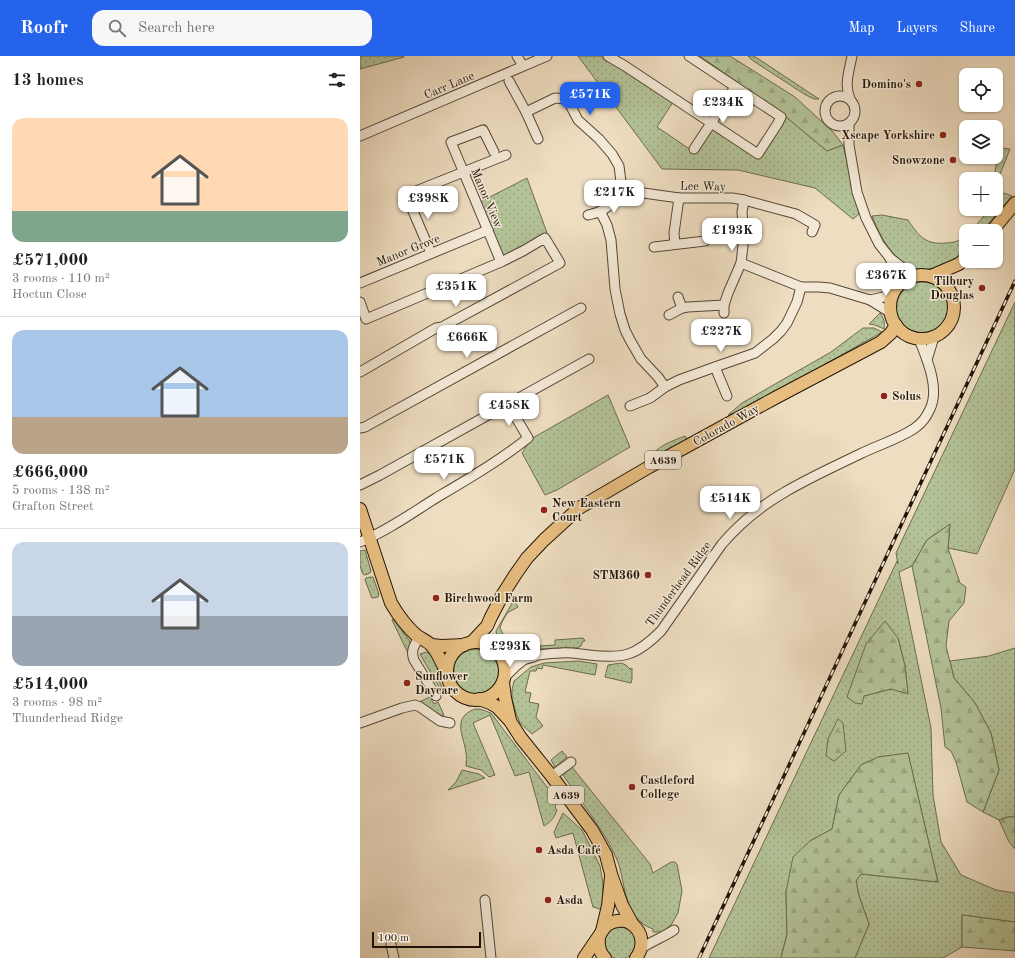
<!DOCTYPE html>
<html lang="en">
<head>
<meta charset="utf-8">
<style>
	body { margin:0; font-family:"Old Standard TT",serif; background:#f6f6f6; color:#202124; height:100vh; display:flex; flex-direction:column; font-size:15px; white-space:nowrap }
	* { box-sizing:border-box; margin:0 }
	p { font-size:13px; color:#757577 }
	.icon { flex:none; width:22px; height:22px; fill:none; stroke:currentColor; stroke-width:2; stroke-linecap:round; stroke-linejoin:round }
	.map { position:relative; flex:1; overflow:hidden }
	.drawer { display:flex; flex-direction:column; background:#fff; width:360px }
	.drawer>* { flex:none }
	.controls { position:absolute; left:599px; top:12px; display:grid; gap:8px }
	.controls a { display:grid; place-items:center; width:44px; height:44px; border-radius:8px; background:#fff; box-shadow:0 1px 3px #0004; font-size:20px }
	.scale { position:absolute; left:12px; bottom:10px; width:109px; box-sizing:border-box; padding-left:4px; border:2px solid #221505; border-top:0; font-size:11px; line-height:14px; white-space:nowrap; color:#221505; -webkit-text-stroke:3px #f4e9d7; paint-order:stroke }
	.price { position:absolute; translate:-50% -34px; padding:0 9px; border-radius:8px; background:#fff; color:#222; font-size:13px; line-height:26px; filter:drop-shadow(0 1px 2px #0008) }
	.price::after { content:''; position:absolute; left:50%; top:24px; width:12px; height:9px; margin-left:-6px; background:inherit; clip-path:polygon(0 0,100% 0,50% 100%) }
	.price.selected { background:#2563eb; color:#fff }
	ul { padding:0; list-style:none }
	li { display:grid; align-content:center; gap:8px; height:212px; padding:0 12px }
	li+li { border-top:1px solid #e0e0e0 }
	li span { display:grid; place-items:center; height:124px; border-radius:12px; color:#555 }
	li>.icon { margin-inline-start:auto }
	span .icon { width:72px; height:72px; fill:#fffc; stroke-width:1 }
	li b { font-size:17px }
	h2 { display:flex; justify-content:space-between; align-items:center; height:48px; padding:0 12px; font-size:17px }
	header { display:flex; align-items:center; gap:24px; box-sizing:border-box; height:56px; padding:0 20px; background:#2563eb; color:#fff }
	header strong { font-size:19px }
	nav { display:flex; gap:22px; margin-inline-start:auto; font-size:14px }
	.search { width:280px; height:36px; background:#f6f6f6; display:flex; align-items:center; gap:10px; box-sizing:border-box; padding:0 14px; border-radius:12px; color:#757577; font-size:15px }
	main { display:flex; flex:1; min-height:0 }
	.map>svg:first-child { display:block }
</style>
</head>
<body>
<header>
<strong>Roofr</strong>
<div class="search"><svg class="icon" aria-label="search" viewBox="0 0 24 24"><circle cx="10" cy="10" r="6"/><path d="M15 15l6 6"/></svg>Search here</div>
<nav><a>Map</a><a>Layers</a><a>Share</a></nav>
</header>
<main>
<section class="drawer">
<h2>13 homes<svg class="icon" aria-label="filters" viewBox="0 0 24 24"><path d="M4 7h16M4 17h16"/><circle cx="9" cy="7" r="2"/><circle cx="15" cy="17" r="2"/></svg></h2>
<ul>
<li><span style="background:linear-gradient(#ffd9b3 75%,#7fa58c 0)"><svg class="icon" aria-label="home" viewBox="0 0 24 24"><path d="M3 11l9-7 9 7M6 9v11h12V9"/></svg></span><div><b>£571,000</b><p>3 rooms · 110 m²</p><p>Hoctun Close</p></div></li>
<li><span style="background:linear-gradient(#a9c7e8 70%,#b9a48a 0)"><svg class="icon" aria-label="home" viewBox="0 0 24 24"><path d="M3 11l9-7 9 7M6 9v11h12V9"/></svg></span><div><b>£666,000</b><p>5 rooms · 138 m²</p><p>Grafton Street</p></div></li>
<li><span style="background:linear-gradient(#c9d6e8 60%,#9aa5b1 0)"><svg class="icon" aria-label="home" viewBox="0 0 24 24"><path d="M3 11l9-7 9 7M6 9v11h12V9"/></svg></span><div><b>£514,000</b><p>3 rooms · 98 m²</p><p>Thunderhead Ridge</p></div></li>
</ul>
</section>
<div class="map">
<svg width="655" height="902" viewBox="0 0 655 902">
	<defs>
		<pattern id="grass-dots" width="8" height="8" patternUnits="userSpaceOnUse"><rect width="8" height="8" fill="#b3c297"/><path d="M2 2h.1M6 6h.1" fill="none" stroke="#9aa681" stroke-width="1.8" stroke-linecap="round"/></pattern>
		<pattern id="forest-firs" width="22" height="20" patternUnits="userSpaceOnUse"><rect width="22" height="20" fill="#b3c297"/><path d="M5 1l3.5 6h-7zM16 11l3.5 6h-7z" fill="#9aa681"/></pattern>
	</defs>
	<rect width="100%" height="100%" fill="#eeddc1"/>
	<filter id="stains"><feTurbulence type="fractalNoise" baseFrequency=".005" numOctaves="4"/><feColorMatrix values="0 0 0 0 .2 0 0 0 0 .09 0 0 0 0 .02 0 0 0 .5 -.17"/></filter>
	<radialGradient id="worn" r=".72"><stop offset=".6" stop-color="#630" stop-opacity="0"/><stop offset="1" stop-color="#630" stop-opacity=".3"/></radialGradient>
	<g fill="url(#grass-dots)" stroke="#6a6c4e" fill-rule="evenodd">
		<path d="M0 0H43L44 1 0 13Z"/>
		<path d="M218 0H249L313 46 297 71 334 96 352 73 398 102 425 60 467 95 483 89 499 158 493 163 455 132 378 114 302 113Z"/>
		<path d="M388 0H394L459 43H454L444 38 392 4Z"/>
		<path d="M642 92 650 93 637 126 634 121 639 94 641 95Z"/>
		<path d="M167 122 187 177 163 193 142 204 118 147Z"/>
		<path d="M644 137 652 140 622 175H611L630 153H636V146Z"/>
		<path d="M522 159 548 164C558 179 565 189 585 187 593 187 600 185 606 180V193C597 203 592 205 580 210 543 225 524 189 512 160Z"/>
		<circle cx="562" cy="252" r="26"/>
		<path d="M655 246V413L617 498 588 492 590 468 567 484 552 510 539 516 571 672 573 739 581 786 601 819 636 834 655 837V866L602 859V891L583 902H495L509 868 499 840 496 825 501 818 578 826 548 698 518 701 501 709 479 739 472 773 450 785 426 836 427 878 421 902H349L537 505 538 508 536 497ZM538 582 545 610 548 637 531 633 504 640Z"/>
		<path d="M520 257C524 263 525 266 524 273L515 269 509 268Z"/>
		<path d="M503 272H514L522 276 386 353 368 359 382 347 471 296Z"/>
		<path d="M248 339 270 391 197 434 185 439 162 397 171 383Z"/>
		<path d="M325 380 328 385 284 409C297 390 305 388 325 380Z"/>
		<path d="M5 494 11 515 10 517 5 519 3 518 0 510V495Z"/>
		<path d="M11 521H13L19 538 18 541 13 542H12L5 524 6 522Z"/>
		<path d="M154 544 158 551 147 557C145 562 141 566 140 572L150 592 152 594 163 593 173 588 176 594 156 597 152 596 145 593 140 587 137 581 136 575Z"/>
		<path d="M33 563 49 584 50 587 48 597 32 564Z"/>
		<path d="M223 582 224 583 225 585H223L221 590 217 592H198L181 593 179 589H177L175 586 179 584 180 590 195 589V584Z"/>
		<path d="M655 592V761H648L639 764 623 756 639 714 631 677 615 647 594 622 590 605 629 600Z"/>
		<path d="M114 593C129 594 142 606 138 622 136 628 132 633 126 636 97 652 77 600 114 593Z"/>
		<path d="M66 596 72 599 78 612 79 624 84 637 83 638 60 598Z"/>
		<path d="M219 605 237 608 235 619 183 609 182 613 177 612 176 615H170L165 636 171 637 169 646 179 648 176 661 183 670 172 678 160 667 156 657 152 643V634L154 625 171 611 184 607Z"/>
		<path d="M261 607 266 609 270 613 272 612V623L271 627 245 621 248 609Z"/>
		<path d="M70 641 74 648 78 646 84 659 83 660H82L59 646Z"/>
		<path d="M115 653H120L131 657 193 739 196 748 195 751 197 754C194 762 191 766 184 770L169 716 155 720 130 659 113 667 135 719 129 721 121 714 106 710C106 706 107 701 106 697 104 680 91 662 115 653Z"/>
		<path d="M202 695 207 701 195 711 191 704Z"/>
		<path d="M212 711 290 808 293 817 311 806H315L317 808 322 835 318 857 311 869 302 876H293V873C264 863 266 830 258 806 251 789 241 774 231 759 221 745 212 732 203 719Z"/>
		<path d="M102 714 119 718 125 722 88 734 96 726Z"/>
		<path d="M203 757 222 774 240 810 243 827V854L233 851 213 777 196 782 194 776Z"/>
		<circle cx="260" cy="887" r="16"/>
	</g>
	<g fill="url(#forest-firs)" stroke="#6a6c4e">
		<path d="M340 0H370L435 41 473 76 483 89 467 95 420 56Z"/>
		<path d="M590 468 588 492 600 527 606 531 604 547 589 565 586 590 594 622 615 647 631 677 639 714 623 756 607 746 596 706 591 695 585 691 581 652 552 510 567 484Z"/>
		<path d="M525 565 538 582 545 610 548 638 531 633 504 640 502 648 495 647 487 641 506 588Z"/>
		<path d="M478 663 483 667 486 695 474 705 466 700 468 683Z"/>
		<path d="M548 697 578 826 501 818 496 825 499 840 509 868 495 902H421L427 878 426 836 433 801 450 785 472 773 479 739 501 709 518 701Z"/>
		<path d="M648 761H655V793L649 786 639 764Z"/>
		<path d="M602 859 655 866V895L602 891Z"/>
	</g>
	<g fill="none" stroke-linecap="round" stroke-linejoin="round">
		<defs>
			<g id="minor">
				<path d="M157 0 163 10"/>
				<path d="M248 0 265 10 398 98 418 67 421 61 329 0"/>
				<path d="M149 25 166 56 178 83"/>
				<circle cx="480" cy="55" r="15"/>
				<path d="M207 43 213 39 228 32"/>
				<path d="M490 43C484 28 489 16 492 0"/>
				<path d="M166 56 195 42 207 43 218 64 239 83 252 98 259 110 262 134"/>
				<path d="M489 68V89L497 136 506 162 519 188 530 202 535 216 536 224 535 234"/>
				<path d="M0 80 187 0"/>
				<path d="M334 93 375 31"/>
				<path d="M134 96 123 74 91 86 141 206"/>
				<path d="M262 134 319 142H372L384 144 436 158 455 169 452 176"/>
				<path d="M240 155 247 169 251 184 255 233 260 258 265 274 270 284 281 303 298 321 305 331"/>
				<path d="M228 159C232 158 237 157 241 155 249 151 257 142 262 134"/>
				<path d="M315 188 314 177 319 142"/>
				<path d="M294 191 345 185"/>
				<path d="M71 197 46 139 146 99"/>
				<path d="M530 202 543 212 555 220"/>
				<path d="M381 207 441 231H459L470 232 510 244 531 257"/>
				<path d="M0 227 128 174"/>
				<path d="M318 241 322 252"/>
				<path d="M510 244 532 239"/>
				<path d="M0 246 6 263 141 206 163 195 185 182 200 207 82 271 76 272 0 316"/>
				<path d="M364 257V249L368 237 381 207 384 181 382 156 384 144"/>
				<path d="M309 259 322 252 328 251 364 249"/>
				<path d="M567 304 574 281"/>
				<path d="M355 311 367 340"/>
				<path d="M270 350 290 342 305 331 319 324 355 311 395 297 413 283 421 275 427 267 437 246 441 231"/>
				<path d="M0 372 5 371 221 252"/>
				<path d="M0 429 20 419 229 303"/>
				<path d="M0 486C27 475 52 457 76 442 108 423 139 405 168 382L148 348"/>
				<path d="M59 581C55 589 50 594 54 604L76 640"/>
				<path d="M140 598C148 600 156 603 164 603 169 603 175 600 179 599 186 598 194 597 201 597 210 596 219 598 229 599 263 603 276 600 301 575L362 488C380 467 401 450 425 436 449 422 475 410 500 398 518 389 539 383 555 372 562 367 567 360 570 353 580 333 567 303 559 283"/>
				<path d="M144 622 156 610 165 603"/>
				<path d="M0 667 42 652 55 649 60 651 80 665 90 667"/>
				<path d="M196 717 211 706"/>
				<path d="M125 844 131 902"/>
				<path d="M31 889 34 902"/>
				<path d="M282 892C292 885 304 881 314 874"/>
			</g>
			<g id="major">
				<path d="M632 175 655 147"/>
				<circle cx="562" cy="251" r="32"/>
				<path d="M571 220 599 208 606 202"/>
				<path d="M0 453 31 547C38 559 46 570 56 579 61 583 68 585 72 590 79 598 83 610 88 620"/>
				<path d="M112 586 127 570 131 561 143 538 155 519 167 502 184 484 219 452 289 411 415 342 521 286 531 277 536 269"/>
				<circle cx="116" cy="615" r="29"/>
				<path d="M71 589 82 590 104 589"/>
				<path d="M143 626 145 642 150 664"/>
				<path d="M119 643 130 647 137 651 150 665 161 682 190 718 232 774 246 799 251 818 262 849 273 869"/>
				<path d="M242 875 248 850 251 821"/>
				<path d="M224 902 239 880"/>
				<path d="M245 902C239 896 238 890 239 882 240 877 243 873 247 869 270 854 292 881 276 902"/>
			</g>
		</defs>
		<use href="#minor" stroke="#554734" stroke-width="11"/>
		<use href="#major" stroke="#221505" stroke-width="14"/>
		<use href="#minor" stroke="#f4e9d7" stroke-width="9"/>
		<use href="#major" stroke="#e7be80" stroke-width="12"/>
		<defs>
			<path id="rail" d="M339 902 655 225"/>
		</defs>
		<use href="#rail" stroke="#221505" stroke-width="3.5"/>
		<use href="#rail" stroke="#f4e9d7" stroke-width="2" stroke-dasharray="6" stroke-linecap="butt"/>
	</g>
	<g fill="#8f2418" stroke="#f4e9d7" stroke-width="1.5">
		<circle cx="559" cy="28" r="4"/>
		<circle cx="583" cy="79" r="4"/>
		<circle cx="593" cy="104" r="4"/>
		<circle cx="622" cy="232" r="4"/>
		<circle cx="524" cy="340" r="4"/>
		<circle cx="184" cy="454" r="4"/>
		<circle cx="288" cy="519" r="4"/>
		<circle cx="76" cy="542" r="4"/>
		<circle cx="47" cy="627" r="4"/>
		<circle cx="272" cy="731" r="4"/>
		<circle cx="179" cy="794" r="4"/>
		<circle cx="188" cy="844" r="4"/>
	</g>
	<g text-anchor="middle" stroke-width="3" stroke-linejoin="round" paint-order="stroke">
		<g fill="#f4e9d7" stroke="#615544" stroke-width="1">
			<rect x="285" y="395" width="36" height="18" rx="3"/>
			<rect x="188" y="730" width="36" height="18" rx="3"/>
		</g>
		<g font-size="11" font-weight="bold" fill="#221505">
			<text x="303" y="408">A639</text>
			<text x="206" y="743">A639</text>
		</g>
		<g font-size="12" font-weight="bold" fill="#221505" stroke="#f4e9d7" text-anchor="start">
			<text x="551" y="32" text-anchor="end">Domino's</text>
			<text x="575" y="83" text-anchor="end">Xscape Yorkshire</text>
			<text x="585" y="108" text-anchor="end">Snowzone</text>
			<text x="614" y="229" text-anchor="end">Tilbury<tspan x="614" dy="14">Douglas</tspan></text>
			<text x="532" y="344">Solus</text>
			<text x="192" y="451">New Eastern<tspan x="192" dy="14">Court</tspan></text>
			<text x="280" y="523" text-anchor="end">STM360</text>
			<text x="84" y="546">Birchwood Farm</text>
			<text x="55" y="624">Sunflower<tspan x="55" dy="14">Daycare</tspan></text>
			<text x="280" y="728">Castleford<tspan x="280" dy="14">College</tspan></text>
			<text x="187" y="798">Asda Café</text>
			<text x="196" y="848">Asda</text>
		</g>
		<g font-size="12" fill="#221505" stroke="#f4e9d7">
			<text transform="translate(89 29) rotate(-23)" y="4">Carr Lane</text>
			<text transform="translate(343 130) rotate(1)" y="4">Lee Way</text>
			<text transform="translate(127 142) rotate(67)" y="4">Manor View</text>
			<text transform="translate(48 194) rotate(-22)" y="4">Manor Grove</text>
			<text transform="translate(366 369) rotate(-29)" y="4">Colorado Way</text>
			<text transform="translate(318 528) rotate(-54)" y="4">Thunderhead Ridge</text>
		</g>
	</g>
	<rect width="100%" height="100%" filter="url(#stains)"/>
	<rect width="100%" height="100%" fill="url(#worn)"/>
</svg>
<div class="controls">
<a><svg class="icon" aria-label="locate" viewBox="0 0 24 24"><circle cx="12" cy="12" r="6"/><path d="M12 2v4M12 18v4M2 12h4M18 12h4"/></svg></a>
<a><svg class="icon" aria-label="layers" viewBox="0 0 24 24"><path d="M12 4l9 5-9 5-9-5zM3 14l9 5 9-5"/></svg></a>
<a>+</a>
<a>−</a>
</div>
<div class="scale">100 m</div>
<b class="price selected" style="left:230px;top:60px">£571K</b>
<b class="price" style="left:363px;top:68px">£234K</b>
<b class="price" style="left:254px;top:158px">£217K</b>
<b class="price" style="left:68px;top:164px">£398K</b>
<b class="price" style="left:372px;top:196px">£193K</b>
<b class="price" style="left:526px;top:241px">£367K</b>
<b class="price" style="left:96px;top:252px">£351K</b>
<b class="price" style="left:361px;top:297px">£227K</b>
<b class="price" style="left:107px;top:303px">£666K</b>
<b class="price" style="left:149px;top:371px">£458K</b>
<b class="price" style="left:84px;top:425px">£571K</b>
<b class="price" style="left:370px;top:464px">£514K</b>
<b class="price" style="left:150px;top:612px">£293K</b>
</div>
</main>
</body>
</html>
